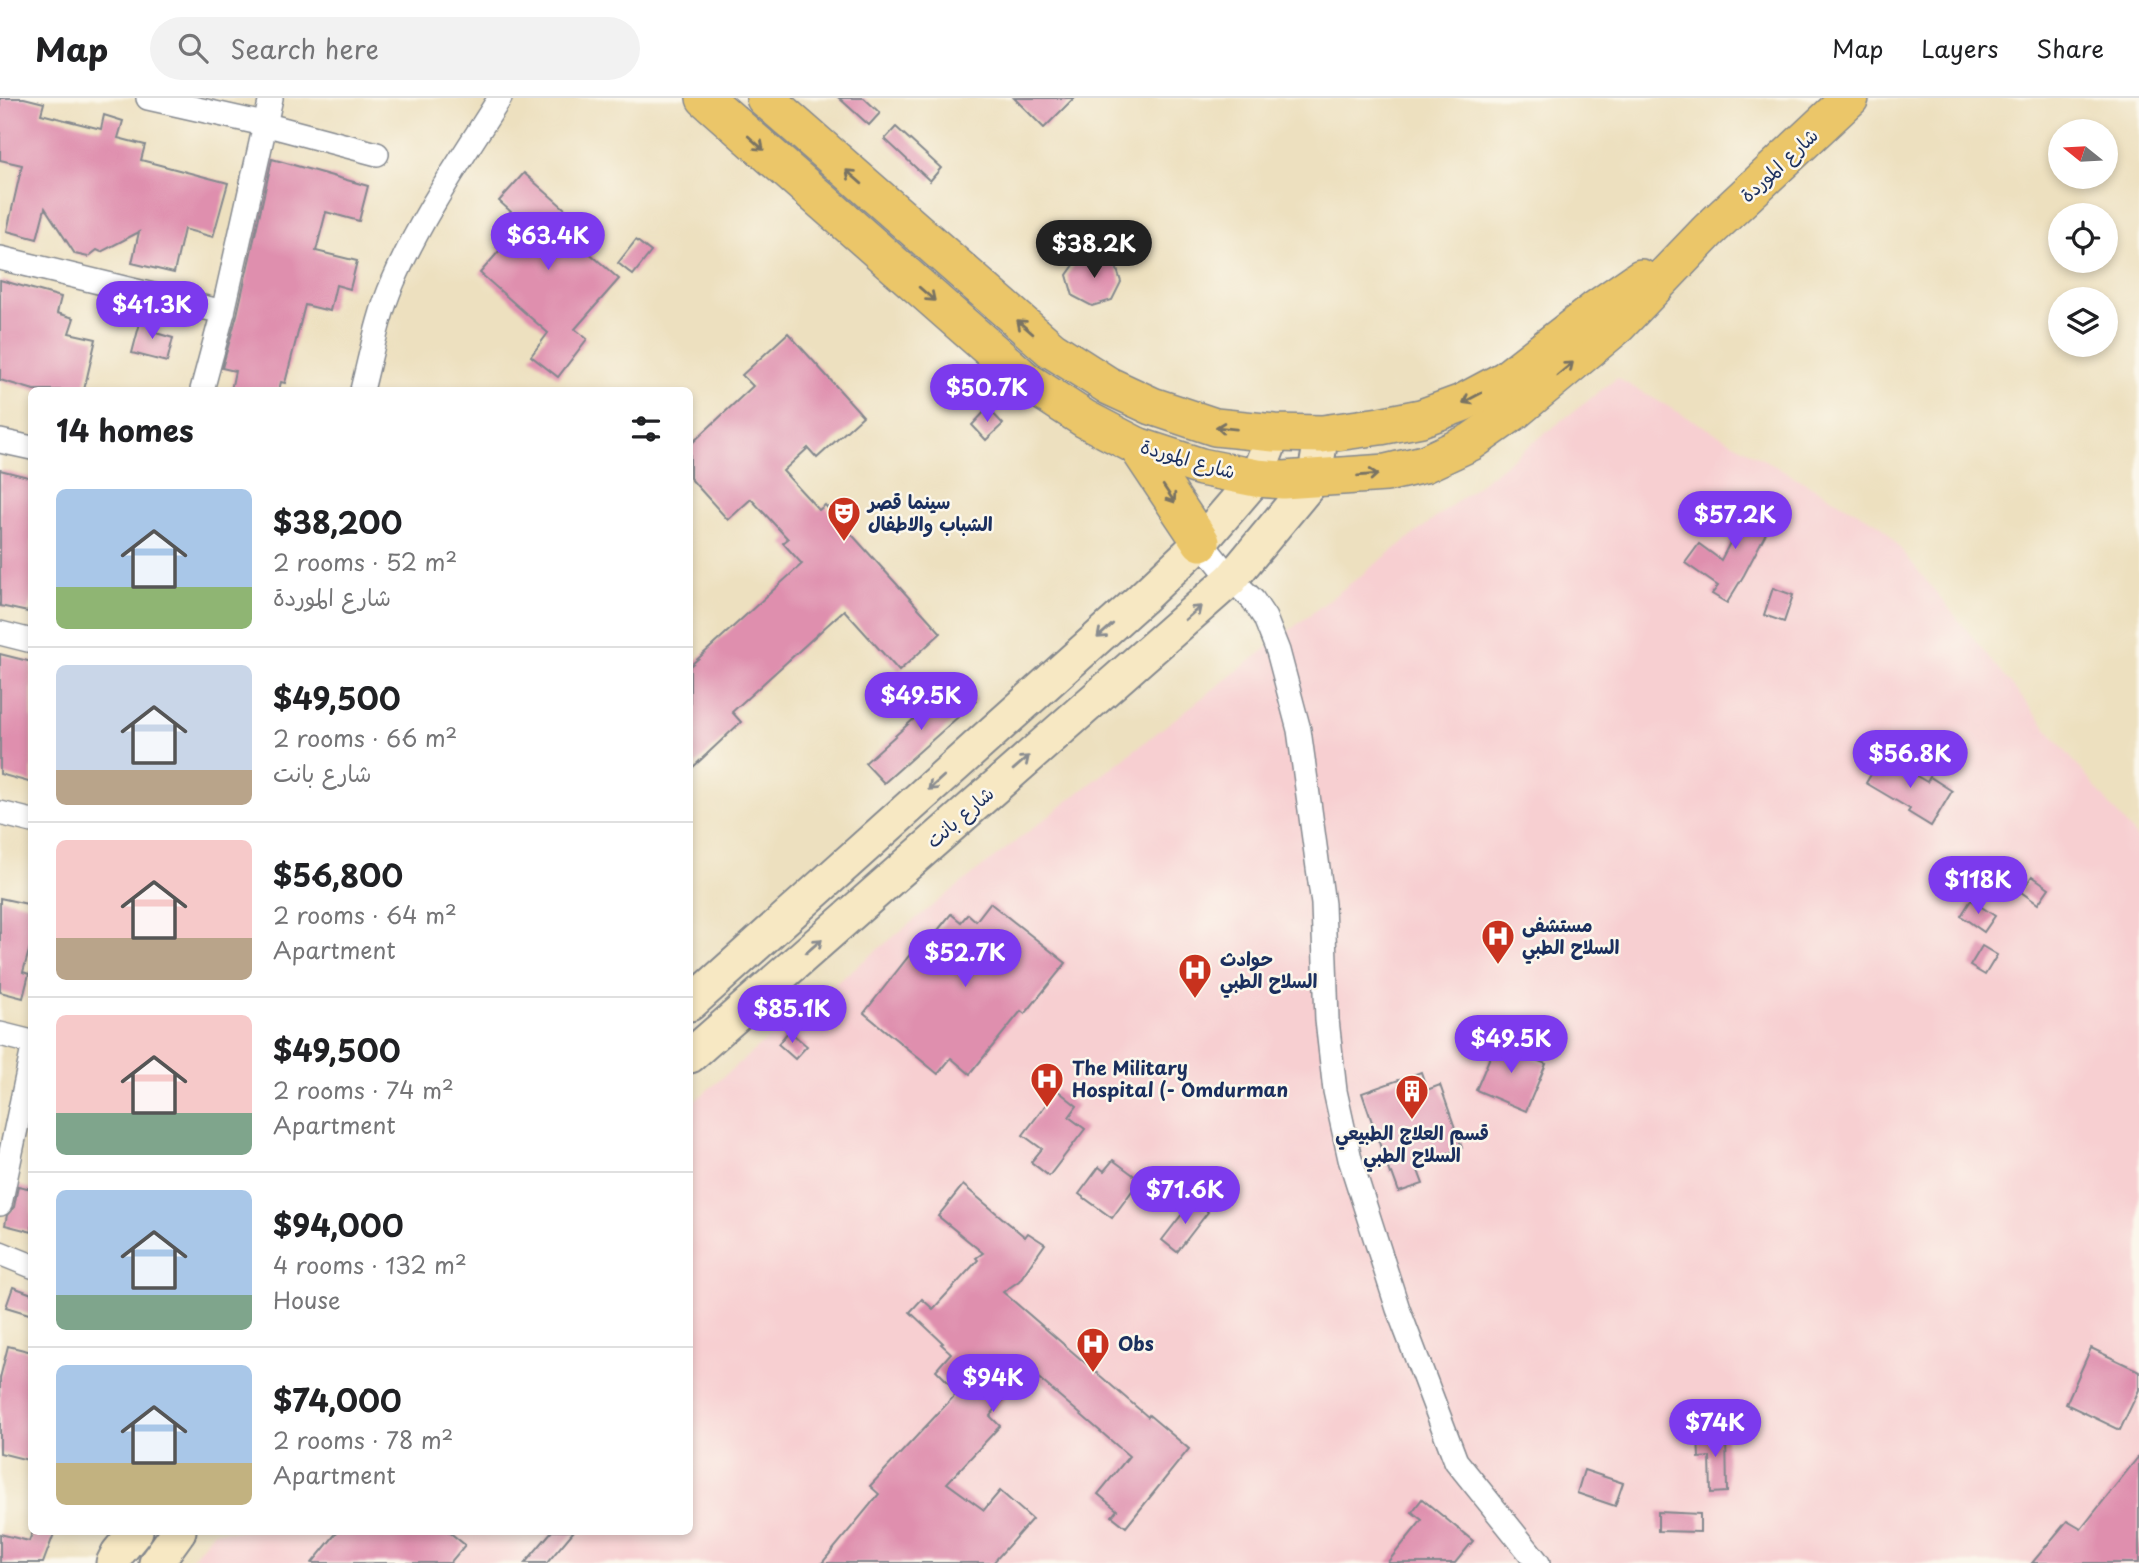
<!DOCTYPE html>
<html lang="en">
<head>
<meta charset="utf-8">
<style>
	body { margin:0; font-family:"Playpen Sans","Playpen Sans Arabic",sans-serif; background:#f2f2f2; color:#202124; height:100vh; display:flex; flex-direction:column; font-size:26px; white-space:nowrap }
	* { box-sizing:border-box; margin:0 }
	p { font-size:23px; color:#757577 }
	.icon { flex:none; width:38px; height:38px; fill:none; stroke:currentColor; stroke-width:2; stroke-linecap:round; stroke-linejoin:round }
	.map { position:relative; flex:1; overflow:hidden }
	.sheet { position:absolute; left:28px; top:289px; width:665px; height:1148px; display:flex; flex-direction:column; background:#fff; border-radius:10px; box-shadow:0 4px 10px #0003 }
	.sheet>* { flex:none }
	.needle { width:46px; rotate:288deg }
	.fabs { position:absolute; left:2048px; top:21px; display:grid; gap:14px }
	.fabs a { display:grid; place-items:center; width:70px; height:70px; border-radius:50%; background:#fff; box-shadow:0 4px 10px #0003; font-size:35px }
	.price { position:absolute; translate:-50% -60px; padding:0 16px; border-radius:24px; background:#7c3aed; color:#fff; font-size:23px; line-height:46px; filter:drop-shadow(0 2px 4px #0008) }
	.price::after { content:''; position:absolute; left:50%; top:42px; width:21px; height:16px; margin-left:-10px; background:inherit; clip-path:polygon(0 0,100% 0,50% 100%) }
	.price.active { background:#222; color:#fff }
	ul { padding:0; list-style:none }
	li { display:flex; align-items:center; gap:21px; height:175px; padding:0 28px }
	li+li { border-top:2px solid #e0e0e0 }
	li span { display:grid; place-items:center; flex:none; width:196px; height:140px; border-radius:10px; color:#555 }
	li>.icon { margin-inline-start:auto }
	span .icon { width:84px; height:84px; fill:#fffc; stroke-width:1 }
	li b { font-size:30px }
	h2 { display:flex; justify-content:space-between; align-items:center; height:84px; padding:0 28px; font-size:30px }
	header { display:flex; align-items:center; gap:42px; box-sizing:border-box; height:98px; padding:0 35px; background:#fff; border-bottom:2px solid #e0e0e0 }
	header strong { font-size:33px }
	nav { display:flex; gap:38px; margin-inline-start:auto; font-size:24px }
	.search { width:490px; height:63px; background:#f2f2f2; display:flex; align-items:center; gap:18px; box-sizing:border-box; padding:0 24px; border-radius:38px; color:#757577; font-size:26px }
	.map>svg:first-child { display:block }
</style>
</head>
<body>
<header>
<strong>Map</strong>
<div class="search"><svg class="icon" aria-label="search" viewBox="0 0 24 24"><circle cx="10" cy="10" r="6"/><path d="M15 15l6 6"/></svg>Search here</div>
<nav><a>Map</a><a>Layers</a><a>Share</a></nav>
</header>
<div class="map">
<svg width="2139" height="1465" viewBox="0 0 2139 1465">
	<rect width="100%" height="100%" fill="#fbf7ec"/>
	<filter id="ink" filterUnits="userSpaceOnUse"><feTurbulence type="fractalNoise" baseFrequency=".0143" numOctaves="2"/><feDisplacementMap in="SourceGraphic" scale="14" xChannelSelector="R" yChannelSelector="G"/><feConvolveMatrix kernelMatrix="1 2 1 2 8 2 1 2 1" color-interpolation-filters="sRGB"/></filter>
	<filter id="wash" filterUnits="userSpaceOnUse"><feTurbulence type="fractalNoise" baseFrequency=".00686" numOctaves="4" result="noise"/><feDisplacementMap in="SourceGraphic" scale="28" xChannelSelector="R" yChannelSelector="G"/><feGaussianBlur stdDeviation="1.57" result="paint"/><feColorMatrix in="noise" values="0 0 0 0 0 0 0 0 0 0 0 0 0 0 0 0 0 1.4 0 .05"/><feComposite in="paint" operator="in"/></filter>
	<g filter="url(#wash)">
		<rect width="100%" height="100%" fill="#ede0bf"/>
		<path fill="#f7cfd1" d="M1617 280 1881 427 2139 743V1465H188L214 1433H690V1007L785 926 928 811Z"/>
		<g id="blocks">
			<g fill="#df8fae">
				<path d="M0 0H24L44 5 41 16 101 31 104 17 123 23 118 40 145 47 141 62 228 85 213 139 184 131 174 175 132 165 139 134 101 154 97 152 88 159 75 156 45 110 37 141 7 133 22 67 0 62Z"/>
				<path d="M839 0H864L880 15 869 27Z"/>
				<path d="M1014 0H1074L1044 30Z"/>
				<path d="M896 29 941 70 930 83 885 41Z"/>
				<path d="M272 61 368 88 359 123 326 114 316 153 357 163 350 191 336 187 330 213 305 207 285 285 281 284 279 292H231L235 273 222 270 237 217Z"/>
				<path d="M524 75 581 125 570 138 619 181 575 231 587 241 558 279 531 258 548 235 480 175 500 152 497 149 520 122 499 103Z"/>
				<path d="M636 142 651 154 633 177 618 165Z"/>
				<path d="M1098 155 1115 165 1121 184 1112 202 1092 208 1073 198 1067 177 1079 160Z"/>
				<path d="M0 182 61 199 57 215 74 220 69 235 96 241 84 292H34L0 282Z"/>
				<path d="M142 217 160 222 156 235 173 240 167 264 132 255Z"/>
				<path d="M788 235 863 318 817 360 808 350 783 373 819 412 825 407 941 535 899 573 844 512 732 614 741 624 690 672V568L802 466 783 445 788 441 751 401 728 422 690 380V347L753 288 742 277Z"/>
				<path d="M988 310 1003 326 986 342 972 327Z"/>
				<path d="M0 372 32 380V500L28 514 0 508Z"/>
				<path d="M1754 399 1778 412 1744 477 1727 505 1712 496 1718 488 1685 465 1699 446 1721 462Z"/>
				<path d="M1773 490 1793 497 1784 524 1764 517Z"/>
				<path d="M0 556 32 564V685L0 676Z"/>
				<path d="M957 582 976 603 884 685 865 665Z"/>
				<path d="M1882 658 1927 684 1930 679 1952 693 1931 728 1908 714 1910 711 1866 685Z"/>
				<path d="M2032 778 2049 790 2038 806 2021 794Z"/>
				<path d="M0 800 32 807V842L23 874 29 876 23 900 0 894Z"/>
				<path d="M1971 802 1995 818 1984 834 1961 818Z"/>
				<path d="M990 805 1066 865 1025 916 1021 913 970 976 951 960 938 976 864 915 912 854 917 858 951 816 961 824 968 816 976 823Z"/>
				<path d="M1982 848 1997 857 1985 877 1970 868Z"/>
				<path d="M789 933 807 948 795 961 778 946Z"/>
				<path d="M1498 940 1527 953 1525 957 1546 966 1526 1013 1476 992Z"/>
				<path d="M1421 974 1427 992 1440 987 1462 1050 1416 1067 1423 1086 1399 1094 1392 1075 1390 1076 1362 995Z"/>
				<path d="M1057 992 1077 1008 1069 1019 1085 1031 1049 1078 1031 1064 1042 1051 1023 1037Z"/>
				<path d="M1113 1062 1140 1082 1112 1120 1079 1096 1099 1069 1104 1073Z"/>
				<path d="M963 1087 1025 1139 1028 1135 1045 1146 1019 1183 1003 1194 1148 1319 1149 1317 1189 1351 1126 1429 1112 1418 1117 1412 1098 1396 1129 1358 1028 1271 990 1318 1000 1328 947 1385 984 1412 1000 1393 1032 1421 993 1465H822L879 1396 870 1388 958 1294 936 1272 951 1255 941 1246 943 1245 910 1214 922 1201 933 1211 978 1162 976 1160 983 1155 938 1118Z"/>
				<path d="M18 1088 32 1091V1134L5 1127 7 1117 14 1109Z"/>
				<path d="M1193 1102 1208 1114 1177 1154 1162 1142Z"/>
				<path d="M13 1189 32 1196V1217L6 1209Z"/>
				<path d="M8 1248 32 1254V1363L0 1355V1280Z"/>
				<path d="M2091 1250 2139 1273V1292L2120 1332 2066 1306Z"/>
				<path d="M1726 1335 1727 1394 1711 1395 1710 1359 1699 1360 1698 1336Z"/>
				<path d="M2139 1358V1465H2032L2067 1423 2081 1431Z"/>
				<path d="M1584 1372 1623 1385 1615 1408 1577 1395Z"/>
				<path d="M1422 1401 1473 1443 1455 1465H1387L1422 1422 1412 1414Z"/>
				<path d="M1658 1414 1700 1416V1434L1658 1433Z"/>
				<path d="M33 1433H55L43 1465H0V1436L29 1443Z"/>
				<path d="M338 1433H448L465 1447 450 1465H312Z"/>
				<path d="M552 1433H574L547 1465H525Z"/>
			</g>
		</g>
	</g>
	<g filter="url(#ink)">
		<use href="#blocks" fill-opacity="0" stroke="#84888e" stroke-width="2"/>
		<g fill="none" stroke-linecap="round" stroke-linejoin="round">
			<defs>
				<g id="minor">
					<path d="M148 0 264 26 377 56"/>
					<path d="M0 160 223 214"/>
					<path d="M202 292 223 214 271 0"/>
					<path d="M362 292C371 257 378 218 393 184 421 119 462 60 500 0"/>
					<path d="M0 343 32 350"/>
					<path d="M1201 444 1231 481 1253 502 1265 520 1278 553 1299 632 1323 806 1327 922 1335 993 1350 1061 1398 1211 1456 1363 1538 1465"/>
					<path d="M0 535 32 543"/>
					<path d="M0 715 32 723"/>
					<path d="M0 936 32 944"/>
					<path d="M0 1106 32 955"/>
					<path d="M0 1155 32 1168"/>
				</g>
				<g id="secondary">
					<path d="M690 906 1142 500 1201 444 1256 380 1274 335"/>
					<path d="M690 958 1231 481 1314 381 1322 336"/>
					<path d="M113 1465 118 1455 136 1433"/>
					<path d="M156 1465 179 1433"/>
				</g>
				<g id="primary">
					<path d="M705 0 1025 282 1085 321 1137 348 1201 369 1256 380 1283 382 1386 375 1424 366 1471 344 1515 313 1618 227 1708 133 1850 0"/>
					<path d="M765 0 1051 251 1109 288 1152 308 1215 329 1274 335 1322 336 1380 328 1421 320 1462 305 1505 282 1595 212 1641 180"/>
					<path d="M1137 348 1201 444"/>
				</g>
			</defs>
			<use href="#minor" stroke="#84888e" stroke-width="26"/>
			<use href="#secondary" stroke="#84888e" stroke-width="37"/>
			<use href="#primary" stroke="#84888e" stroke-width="40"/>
			<use href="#minor" stroke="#fff" stroke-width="23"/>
			<use href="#secondary" stroke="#f7e8c3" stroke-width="33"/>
			<use href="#primary" stroke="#ebc669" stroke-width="37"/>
		</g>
		<defs><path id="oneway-shaft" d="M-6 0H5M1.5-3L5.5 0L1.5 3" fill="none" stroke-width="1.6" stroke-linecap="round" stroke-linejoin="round" transform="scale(1.75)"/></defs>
		<g stroke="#797363">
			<use href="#oneway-shaft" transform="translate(756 45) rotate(42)"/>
			<use href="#oneway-shaft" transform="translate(854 79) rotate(-139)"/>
			<use href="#oneway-shaft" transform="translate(927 196) rotate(41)"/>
			<use href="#oneway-shaft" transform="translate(1025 229) rotate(-139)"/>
			<use href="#oneway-shaft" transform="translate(1565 271) rotate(-40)"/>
			<use href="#oneway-shaft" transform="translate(1472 300) rotate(152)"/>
			<use href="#oneway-shaft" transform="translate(1226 330) rotate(-174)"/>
			<use href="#oneway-shaft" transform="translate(1368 377) rotate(-5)"/>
			<use href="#oneway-shaft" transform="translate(1169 396) rotate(56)"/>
		</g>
		<g stroke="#898c90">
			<use href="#oneway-shaft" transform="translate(1193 515) rotate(-41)"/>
			<use href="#oneway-shaft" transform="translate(1105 533) rotate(138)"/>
			<use href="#oneway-shaft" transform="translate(1021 665) rotate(-41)"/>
			<use href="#oneway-shaft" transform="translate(936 685) rotate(138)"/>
			<use href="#oneway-shaft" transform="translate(814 848) rotate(-41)"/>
		</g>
	</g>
	<defs>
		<symbol id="theatre-pin" viewBox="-11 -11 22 30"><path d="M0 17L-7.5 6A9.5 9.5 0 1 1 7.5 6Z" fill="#c8321e" stroke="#fbf7ec"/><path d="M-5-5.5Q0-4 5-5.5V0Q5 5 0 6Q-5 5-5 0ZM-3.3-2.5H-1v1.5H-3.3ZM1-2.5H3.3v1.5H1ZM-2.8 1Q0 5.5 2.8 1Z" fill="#fff"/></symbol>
		<symbol id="hospital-pin" viewBox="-11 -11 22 30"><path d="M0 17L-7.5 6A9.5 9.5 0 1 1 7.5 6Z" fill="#c8321e" stroke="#fbf7ec"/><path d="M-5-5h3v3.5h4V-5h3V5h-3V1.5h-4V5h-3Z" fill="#fff"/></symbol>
		<symbol id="building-pin" viewBox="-11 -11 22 30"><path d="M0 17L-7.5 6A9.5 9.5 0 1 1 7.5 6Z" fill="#c8321e" stroke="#fbf7ec"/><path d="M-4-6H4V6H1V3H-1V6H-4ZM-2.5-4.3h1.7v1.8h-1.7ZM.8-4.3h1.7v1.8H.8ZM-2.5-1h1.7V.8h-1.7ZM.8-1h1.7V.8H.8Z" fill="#fff"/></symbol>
	</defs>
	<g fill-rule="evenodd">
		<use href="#theatre-pin" x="825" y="396" width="38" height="52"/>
		<use href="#hospital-pin" x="1479" y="819" width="38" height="52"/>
		<use href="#hospital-pin" x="1176" y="853" width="38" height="52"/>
		<use href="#hospital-pin" x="1028" y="962" width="38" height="52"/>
		<use href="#building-pin" x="1393" y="974" width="38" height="52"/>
		<use href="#hospital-pin" x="1074" y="1227" width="38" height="52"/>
	</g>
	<g text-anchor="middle" stroke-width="5" stroke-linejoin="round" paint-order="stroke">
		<g font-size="19" fill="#1b2f5e" stroke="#fbf7ec">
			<text transform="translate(1779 67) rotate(-43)" y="7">شارع الموردة</text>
			<text transform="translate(1188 361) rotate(16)" y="7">شارع الموردة</text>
			<text transform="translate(960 719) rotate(-41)" y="7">شارع بانت</text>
		</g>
		<g font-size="19" font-weight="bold" fill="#1b2f5e" stroke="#fbf7ec" text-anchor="start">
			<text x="868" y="411">سينما قصر<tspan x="868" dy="22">الشباب والاطفال</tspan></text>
			<text x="1522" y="834">مستشفى<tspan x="1522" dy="22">السلاح الطبي</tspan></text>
			<text x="1220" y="868">حوادث<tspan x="1220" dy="22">السلاح الطبي</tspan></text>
			<text x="1072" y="977">The Military<tspan x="1072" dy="22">Hospital (- Omdurman</tspan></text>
			<text x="1412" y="1042" text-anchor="middle">قسم العلاج الطبيعي<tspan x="1412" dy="22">السلاح الطبي</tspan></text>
			<text x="1118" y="1253">Obs</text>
		</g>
	</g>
</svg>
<div class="fabs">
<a><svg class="needle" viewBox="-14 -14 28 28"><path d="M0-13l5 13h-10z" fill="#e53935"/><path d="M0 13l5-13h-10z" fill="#757577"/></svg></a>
<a><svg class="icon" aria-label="locate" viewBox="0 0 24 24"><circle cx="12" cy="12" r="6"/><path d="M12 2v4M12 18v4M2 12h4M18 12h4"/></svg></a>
<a><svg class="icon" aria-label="layers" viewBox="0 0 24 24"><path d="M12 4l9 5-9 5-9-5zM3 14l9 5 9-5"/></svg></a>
</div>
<b class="price" style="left:548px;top:174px">$63.4K</b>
<b class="price active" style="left:1094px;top:182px">$38.2K</b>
<b class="price" style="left:152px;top:243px">$41.3K</b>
<b class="price" style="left:987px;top:326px">$50.7K</b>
<b class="price" style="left:1735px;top:453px">$57.2K</b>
<b class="price" style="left:921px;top:634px">$49.5K</b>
<b class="price" style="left:1910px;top:692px">$56.8K</b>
<b class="price" style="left:1978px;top:818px">$118K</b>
<b class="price" style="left:965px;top:891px">$52.7K</b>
<b class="price" style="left:792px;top:947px">$85.1K</b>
<b class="price" style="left:1511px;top:977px">$49.5K</b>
<b class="price" style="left:1185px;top:1128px">$71.6K</b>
<b class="price" style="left:993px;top:1316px">$94K</b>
<b class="price" style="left:1715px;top:1361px">$74K</b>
<section class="sheet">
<h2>14 homes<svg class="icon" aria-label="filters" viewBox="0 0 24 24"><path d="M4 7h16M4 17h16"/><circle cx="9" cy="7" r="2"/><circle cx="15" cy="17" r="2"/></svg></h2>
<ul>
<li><span style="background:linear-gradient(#a9c7e8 70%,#8fb573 0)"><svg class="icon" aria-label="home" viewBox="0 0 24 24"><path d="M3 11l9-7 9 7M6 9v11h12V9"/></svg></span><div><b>$38,200</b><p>2 rooms · 52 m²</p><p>شارع الموردة</p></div></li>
<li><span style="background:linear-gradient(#c9d6e8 75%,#b9a48a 0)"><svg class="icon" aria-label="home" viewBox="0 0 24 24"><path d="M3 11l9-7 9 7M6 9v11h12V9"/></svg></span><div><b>$49,500</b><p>2 rooms · 66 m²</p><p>شارع بانت</p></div></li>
<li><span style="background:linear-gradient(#f6c9c9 70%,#b9a48a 0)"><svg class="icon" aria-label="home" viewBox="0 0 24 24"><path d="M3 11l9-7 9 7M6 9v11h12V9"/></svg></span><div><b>$56,800</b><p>2 rooms · 64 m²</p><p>Apartment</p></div></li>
<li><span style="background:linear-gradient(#f6c9c9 70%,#7fa58c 0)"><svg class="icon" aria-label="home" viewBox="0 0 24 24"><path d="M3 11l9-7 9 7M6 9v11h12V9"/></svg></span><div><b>$49,500</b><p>2 rooms · 74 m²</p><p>Apartment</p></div></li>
<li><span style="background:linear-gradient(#a9c7e8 75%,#7fa58c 0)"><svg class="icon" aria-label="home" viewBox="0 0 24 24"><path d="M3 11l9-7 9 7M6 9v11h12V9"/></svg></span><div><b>$94,000</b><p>4 rooms · 132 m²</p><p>House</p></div></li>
<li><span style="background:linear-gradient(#a9c7e8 70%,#c2b280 0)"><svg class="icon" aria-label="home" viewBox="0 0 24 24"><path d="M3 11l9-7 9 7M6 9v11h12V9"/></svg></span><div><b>$74,000</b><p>2 rooms · 78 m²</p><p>Apartment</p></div></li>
</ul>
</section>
</div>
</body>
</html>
